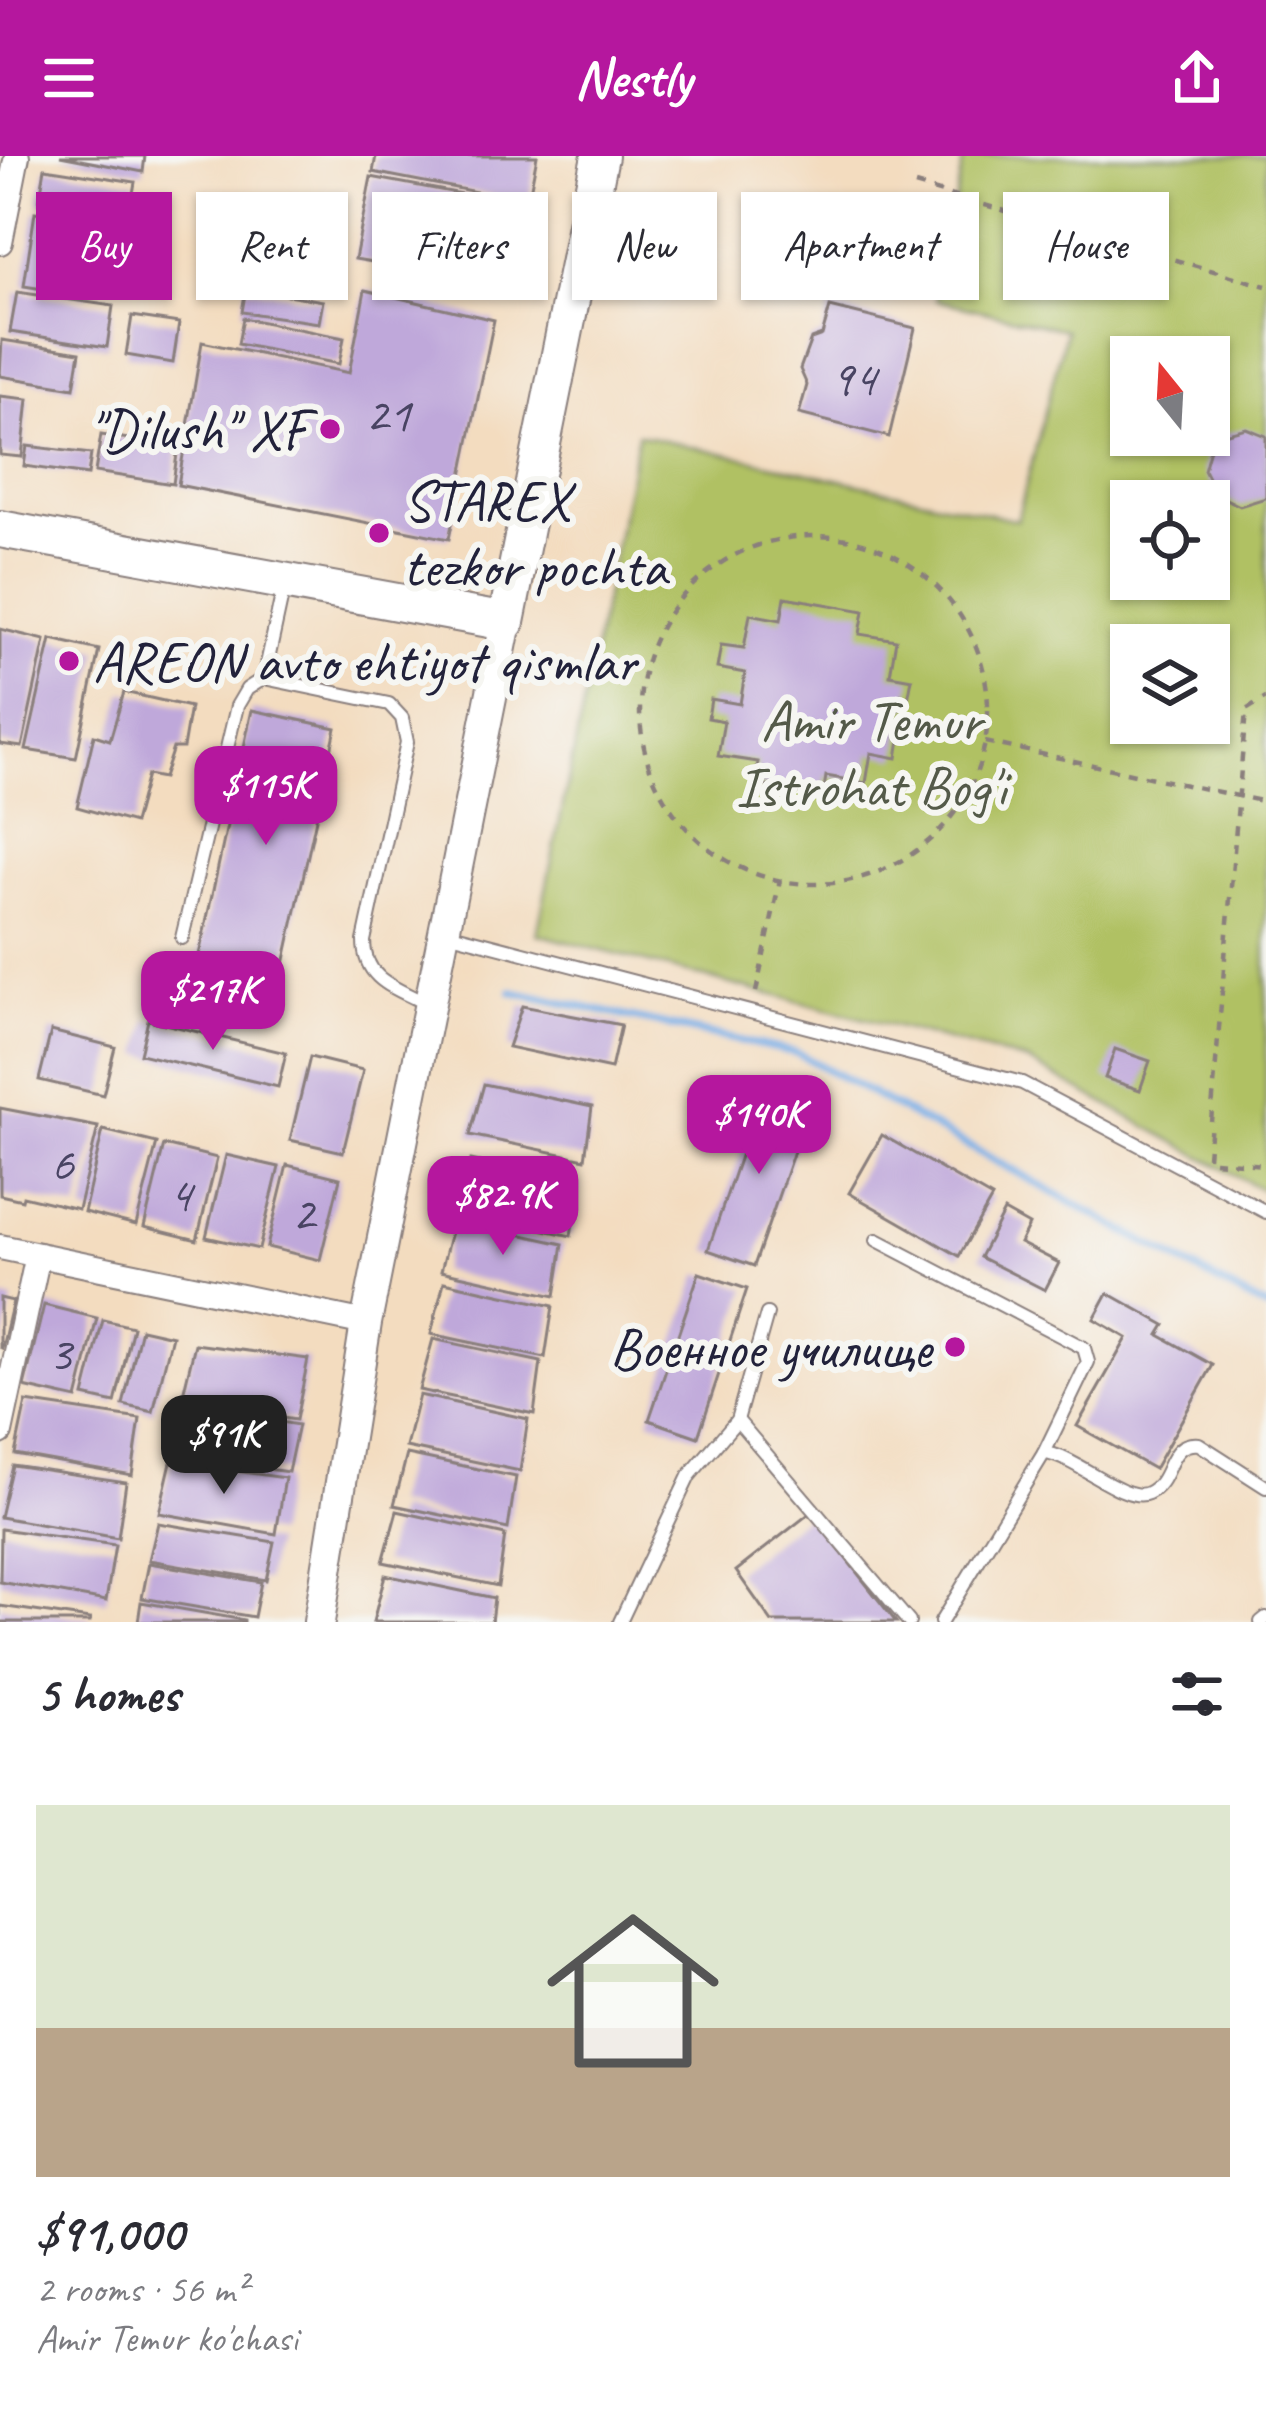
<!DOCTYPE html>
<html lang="en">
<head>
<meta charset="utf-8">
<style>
	body { margin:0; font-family:Caveat,sans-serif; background:#f7f7f7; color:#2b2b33; height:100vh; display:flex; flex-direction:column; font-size:45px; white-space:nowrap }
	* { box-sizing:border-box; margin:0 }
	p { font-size:39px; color:#7c7c81 }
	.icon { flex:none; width:66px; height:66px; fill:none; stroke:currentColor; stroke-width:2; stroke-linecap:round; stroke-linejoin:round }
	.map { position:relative; height:1466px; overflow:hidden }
	.drawer { display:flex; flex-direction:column; background:#fff; flex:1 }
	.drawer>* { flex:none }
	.guide { position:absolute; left:36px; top:36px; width:1194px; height:108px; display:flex; gap:24px }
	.needle { width:78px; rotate:342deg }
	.controls { position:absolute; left:1110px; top:180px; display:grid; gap:24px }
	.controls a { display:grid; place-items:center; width:120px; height:120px; border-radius:0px; background:#fff; box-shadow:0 3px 9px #0004; font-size:60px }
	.price { position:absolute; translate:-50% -102px; padding:0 27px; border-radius:24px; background:#b5179e; color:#fff; font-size:39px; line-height:78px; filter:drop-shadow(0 3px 6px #0008) }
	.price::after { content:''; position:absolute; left:50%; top:72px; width:36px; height:27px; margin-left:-18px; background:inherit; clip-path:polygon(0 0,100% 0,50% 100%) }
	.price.selected { background:#222; color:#fff }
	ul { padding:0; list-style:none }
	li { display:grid; align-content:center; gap:24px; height:636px; padding:0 36px }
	li span { display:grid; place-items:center; height:372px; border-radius:0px; color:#555 }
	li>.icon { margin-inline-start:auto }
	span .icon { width:216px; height:216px; fill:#fffc; stroke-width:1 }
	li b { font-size:51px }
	h2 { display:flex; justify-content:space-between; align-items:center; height:144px; padding:0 36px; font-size:51px }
	.tag { padding:0 42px; border-radius:0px; background:#fff; box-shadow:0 3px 9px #0004; font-size:42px; line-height:108px }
	.tag.selected { background:#b5179e; color:#fff }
	header { display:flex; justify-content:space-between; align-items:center; height:156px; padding:0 36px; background:#b5179e; color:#fff; font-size:54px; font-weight:700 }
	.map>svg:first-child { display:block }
</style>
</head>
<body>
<header><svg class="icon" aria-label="menu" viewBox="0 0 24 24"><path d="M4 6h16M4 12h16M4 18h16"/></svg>Nestly<svg class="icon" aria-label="share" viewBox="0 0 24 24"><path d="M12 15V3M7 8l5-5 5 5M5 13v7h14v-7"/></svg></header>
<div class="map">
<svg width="1266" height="1466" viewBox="0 0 1266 1466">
	<rect width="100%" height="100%" fill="#f6f6f2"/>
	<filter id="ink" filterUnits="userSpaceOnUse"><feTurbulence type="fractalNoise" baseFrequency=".00833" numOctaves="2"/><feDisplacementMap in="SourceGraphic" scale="24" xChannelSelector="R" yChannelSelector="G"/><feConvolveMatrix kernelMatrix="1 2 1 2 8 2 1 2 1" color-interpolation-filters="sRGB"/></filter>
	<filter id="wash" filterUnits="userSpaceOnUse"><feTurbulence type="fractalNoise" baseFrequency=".004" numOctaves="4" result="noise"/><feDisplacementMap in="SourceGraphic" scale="48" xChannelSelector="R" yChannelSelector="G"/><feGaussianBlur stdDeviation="2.7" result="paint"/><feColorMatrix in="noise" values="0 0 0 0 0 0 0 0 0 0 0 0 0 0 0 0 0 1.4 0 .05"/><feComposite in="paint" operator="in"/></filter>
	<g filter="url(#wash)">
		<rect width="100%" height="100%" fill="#f3dcbf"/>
		<path fill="#b0c164" stroke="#697250" stroke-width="3" fill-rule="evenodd" d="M964 0H1266V1036L1027 905 537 778 638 278 1017 364 1066 174 936 144ZM1131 201H1209V279H1131ZM1131 345H1209V423H1131ZM1131 489H1209V567H1131Z"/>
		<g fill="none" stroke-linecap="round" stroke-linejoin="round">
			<path stroke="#77abe4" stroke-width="8" d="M512 836 797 897 1266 1152"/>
		</g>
		<g id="blocks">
			<g fill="#bfa8da">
				<path d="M60 0H145L143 16Z"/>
				<path d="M376 0H537L528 46 373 16Z"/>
				<path d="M45 12 135 26 129 61 39 47Z"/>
				<path d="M371 21 526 50 511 130 355 103Z"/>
				<path d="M262 55 340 68 333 107 256 94Z"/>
				<path d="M35 56 98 65 87 140 24 130Z"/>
				<path d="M252 100 330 113 325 135 248 124Z"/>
				<path d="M246 132 323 145 319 167 242 156Z"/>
				<path d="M365 134 494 164 449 383 178 329 202 186 349 217Z"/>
				<path d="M17 136 113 150 107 191 10 176Z"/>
				<path d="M830 151 915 172 889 281 799 258 807 229 800 213 811 183 822 179Z"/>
				<path d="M132 160 179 167 173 207 126 199Z"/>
				<path d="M243 162 344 182 339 208 238 188Z"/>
				<path d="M2 184 80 196 74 232 0 220Z"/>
				<path d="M0 240 28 243 22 301 0 299Z"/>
				<path d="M1246 272 1266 280V342L1240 350 1216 338 1204 314 1211 289 1220 279Z"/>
				<path d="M101 279 178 290 173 328 95 316Z"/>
				<path d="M27 290 91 298 88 319 24 310Z"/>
				<path d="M785 441 864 455 860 478 896 484 890 519 912 523 906 554 896 552 893 570 902 571 897 602 871 597 866 627 826 620 823 640 754 628 758 606 718 600 724 565 708 562 711 543 740 548 745 517 717 512 721 489 744 492 750 458 781 464Z"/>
				<path d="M0 473 45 484 22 591 0 588Z"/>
				<path d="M51 483 99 494 76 602 26 594Z"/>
				<path d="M124 536 190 551 183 592H173L163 622 147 619 134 667 77 651 94 579 110 584Z"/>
				<path d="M252 554 336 572 279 831 196 813Z"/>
				<path d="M522 850 621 869 611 913 508 891Z"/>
				<path d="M148 864 286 897 278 931 140 898Z"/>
				<path d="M51 875 115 891 103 939 39 924Z"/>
				<path d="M1115 893 1150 905 1140 934 1105 922Z"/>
				<path d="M310 901 363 914 343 996 290 984Z"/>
				<path d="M484 928 592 951 585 1003 470 979Z"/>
				<path d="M763 933 810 949 754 1110 708 1094Z"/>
				<path d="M0 952 98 971 78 1053 23 1040 22 1044 0 1039Z"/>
				<path d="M103 974 157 987 136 1069 84 1056Z"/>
				<path d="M882 979 992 1042 959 1100 849 1037Z"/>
				<path d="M164 989 217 1002 197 1084 144 1071Z"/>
				<path d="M226 999 279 1011 259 1093 206 1081Z"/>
				<path d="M471 1004 579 1028 571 1080 457 1055Z"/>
				<path d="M287 1009 340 1022 320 1104 267 1091Z"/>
				<path d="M1004 1055 1029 1069 1020 1087 1059 1107 1045 1134 980 1101Z"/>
				<path d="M454 1064 563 1088 555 1140 441 1115Z"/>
				<path d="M699 1117 747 1133 698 1281 649 1264Z"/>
				<path d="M444 1126 553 1150 545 1202 431 1178Z"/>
				<path d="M1108 1137 1165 1169 1159 1179 1213 1209 1154 1313 1077 1270 1127 1182 1094 1163Z"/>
				<path d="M0 1142 13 1145 2 1192 0 1191Z"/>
				<path d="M44 1149 97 1162 77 1243 24 1231Z"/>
				<path d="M103 1164 133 1171 115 1247 84 1240Z"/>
				<path d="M141 1173 172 1180 153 1256 123 1249Z"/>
				<path d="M433 1183 541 1206 534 1258 419 1234Z"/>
				<path d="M195 1188 308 1203 296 1264 181 1247Z"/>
				<path d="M419 1239 528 1263 520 1315 406 1291Z"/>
				<path d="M26 1246 140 1263 132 1319 15 1298Z"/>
				<path d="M183 1250 298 1269 288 1316 173 1299Z"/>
				<path d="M407 1298 516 1321 508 1373 394 1349Z"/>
				<path d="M171 1306 285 1322 276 1378 159 1357Z"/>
				<path d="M12 1309 126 1326 118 1382 0 1361Z"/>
				<path d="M397 1355 505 1379 498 1430 383 1406Z"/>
				<path d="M810 1357 896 1466H772L736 1415Z"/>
				<path d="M158 1367 274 1386 266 1424 149 1404Z"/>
				<path d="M1 1373 115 1389 106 1445 0 1426Z"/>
				<path d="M149 1407 261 1426 254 1461 142 1442Z"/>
				<path d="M385 1419 494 1442 491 1466H373Z"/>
				<path d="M141 1446 244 1464V1466H138Z"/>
				<path d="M0 1450 90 1463V1466H0Z"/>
			</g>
		</g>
	</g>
	<g filter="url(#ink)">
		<use href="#blocks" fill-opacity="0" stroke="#8a7f7d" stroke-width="3"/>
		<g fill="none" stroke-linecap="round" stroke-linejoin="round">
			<defs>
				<g id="service">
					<path d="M264 522 284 430"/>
					<path d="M447 777 1022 927 1266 1056"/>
					<path d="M182 782 237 550 247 533 264 522 389 548 402 562 407 586 364 785C364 826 398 832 430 850"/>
					<path d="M877 1084 1084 1192 1088 1206 1044 1297"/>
					<path d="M737 1264 909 1466"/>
					<path d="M620 1466 689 1320 737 1264 767 1158"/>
					<path d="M941 1466 1044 1297C1074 1299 1125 1348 1148 1337 1174 1325 1165 1285 1199 1288L1266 1331"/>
					<path d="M1261 1466 1266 1462"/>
				</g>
				<g id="minor">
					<path d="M0 86 17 0"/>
					<path d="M0 1091 366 1167"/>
					<path d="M0 1276 38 1099"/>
				</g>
				<path id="tertiary" d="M319 1466 366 1167 506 466"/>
				<path id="secondary" d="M0 373 506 466 600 0"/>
			</defs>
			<use href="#service" stroke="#8a7f7d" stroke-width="16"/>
			<use href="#minor" stroke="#8a7f7d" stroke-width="28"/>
			<use href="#tertiary" stroke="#8a7f7d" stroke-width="34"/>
			<use href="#secondary" stroke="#8a7f7d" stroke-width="40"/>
			<g stroke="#8a7f7d" stroke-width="4.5" stroke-dasharray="9 9" stroke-linecap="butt">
				<path d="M915 29 1266 130"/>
				<circle cx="814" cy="554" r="174"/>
				<path d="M985 586 1266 646"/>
				<path d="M756 836 780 724"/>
				<path d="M1208 1001 1246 554 1266 542"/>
				<path d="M1214 1005 1266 1009"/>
			</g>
			<use href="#service" stroke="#fff" stroke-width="12"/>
			<use href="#minor" stroke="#fff" stroke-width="24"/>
			<use href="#tertiary" stroke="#fff" stroke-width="30"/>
			<use href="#secondary" stroke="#fff" stroke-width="36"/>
		</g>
	</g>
	<g fill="#b5179e" stroke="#f6f6f2" stroke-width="4.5">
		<circle cx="330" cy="273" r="12"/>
		<circle cx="379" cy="377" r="12"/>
		<circle cx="69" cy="505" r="12"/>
		<circle cx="955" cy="1191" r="12"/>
	</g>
	<g text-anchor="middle" stroke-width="12" stroke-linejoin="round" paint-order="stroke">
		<g font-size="51" fill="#494463">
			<text x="853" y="239">94</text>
			<text x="388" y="275">21</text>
			<text x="62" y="1024">6</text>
			<text x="180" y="1055">4</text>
			<text x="303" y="1074">2</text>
			<text x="60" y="1214">3</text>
		</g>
		<g font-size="57" fill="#22223b" stroke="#f6f6f2" text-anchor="end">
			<text x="306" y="293">''Dilush'' XF</text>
			<text x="403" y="364" text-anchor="start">STAREX<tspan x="403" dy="66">tezkor pochta</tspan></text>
			<text x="93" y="525" text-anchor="start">AREON avto ehtiyot qismlar</text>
			<text x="931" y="1211">Военное училище</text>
		</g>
		<g font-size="57" fill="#545a49" stroke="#f6f6f2">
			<text x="871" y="584">Amir Temur<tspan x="871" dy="66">Istrohat Bog'i</tspan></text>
		</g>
	</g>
</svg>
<div class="controls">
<a><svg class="needle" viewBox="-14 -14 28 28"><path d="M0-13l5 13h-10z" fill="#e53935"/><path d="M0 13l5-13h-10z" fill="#7c7c81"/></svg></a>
<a><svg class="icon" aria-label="locate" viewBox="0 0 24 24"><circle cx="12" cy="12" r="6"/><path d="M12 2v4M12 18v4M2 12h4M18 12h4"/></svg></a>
<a><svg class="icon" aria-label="layers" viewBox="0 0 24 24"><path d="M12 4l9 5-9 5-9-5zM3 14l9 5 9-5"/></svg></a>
</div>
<b class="price" style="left:266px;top:692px">$115K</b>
<b class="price" style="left:213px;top:897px">$217K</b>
<b class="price" style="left:759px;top:1021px">$140K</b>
<b class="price" style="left:503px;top:1102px">$82.9K</b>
<b class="price selected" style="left:224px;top:1341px">$91K</b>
<div class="guide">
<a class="tag selected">Buy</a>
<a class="tag">Rent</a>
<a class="tag">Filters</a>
<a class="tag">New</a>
<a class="tag">Apartment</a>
<a class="tag">House</a>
</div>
</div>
<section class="drawer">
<h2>5 homes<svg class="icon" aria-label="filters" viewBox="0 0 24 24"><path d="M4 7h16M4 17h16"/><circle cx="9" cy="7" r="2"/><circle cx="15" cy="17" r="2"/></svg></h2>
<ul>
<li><span style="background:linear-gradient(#dfe7d0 60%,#b9a48a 0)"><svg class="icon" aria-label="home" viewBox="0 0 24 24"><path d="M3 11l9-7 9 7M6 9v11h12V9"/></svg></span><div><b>$91,000</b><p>2 rooms · 56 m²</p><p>Amir Temur ko'chasi</p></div></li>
</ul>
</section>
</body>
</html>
